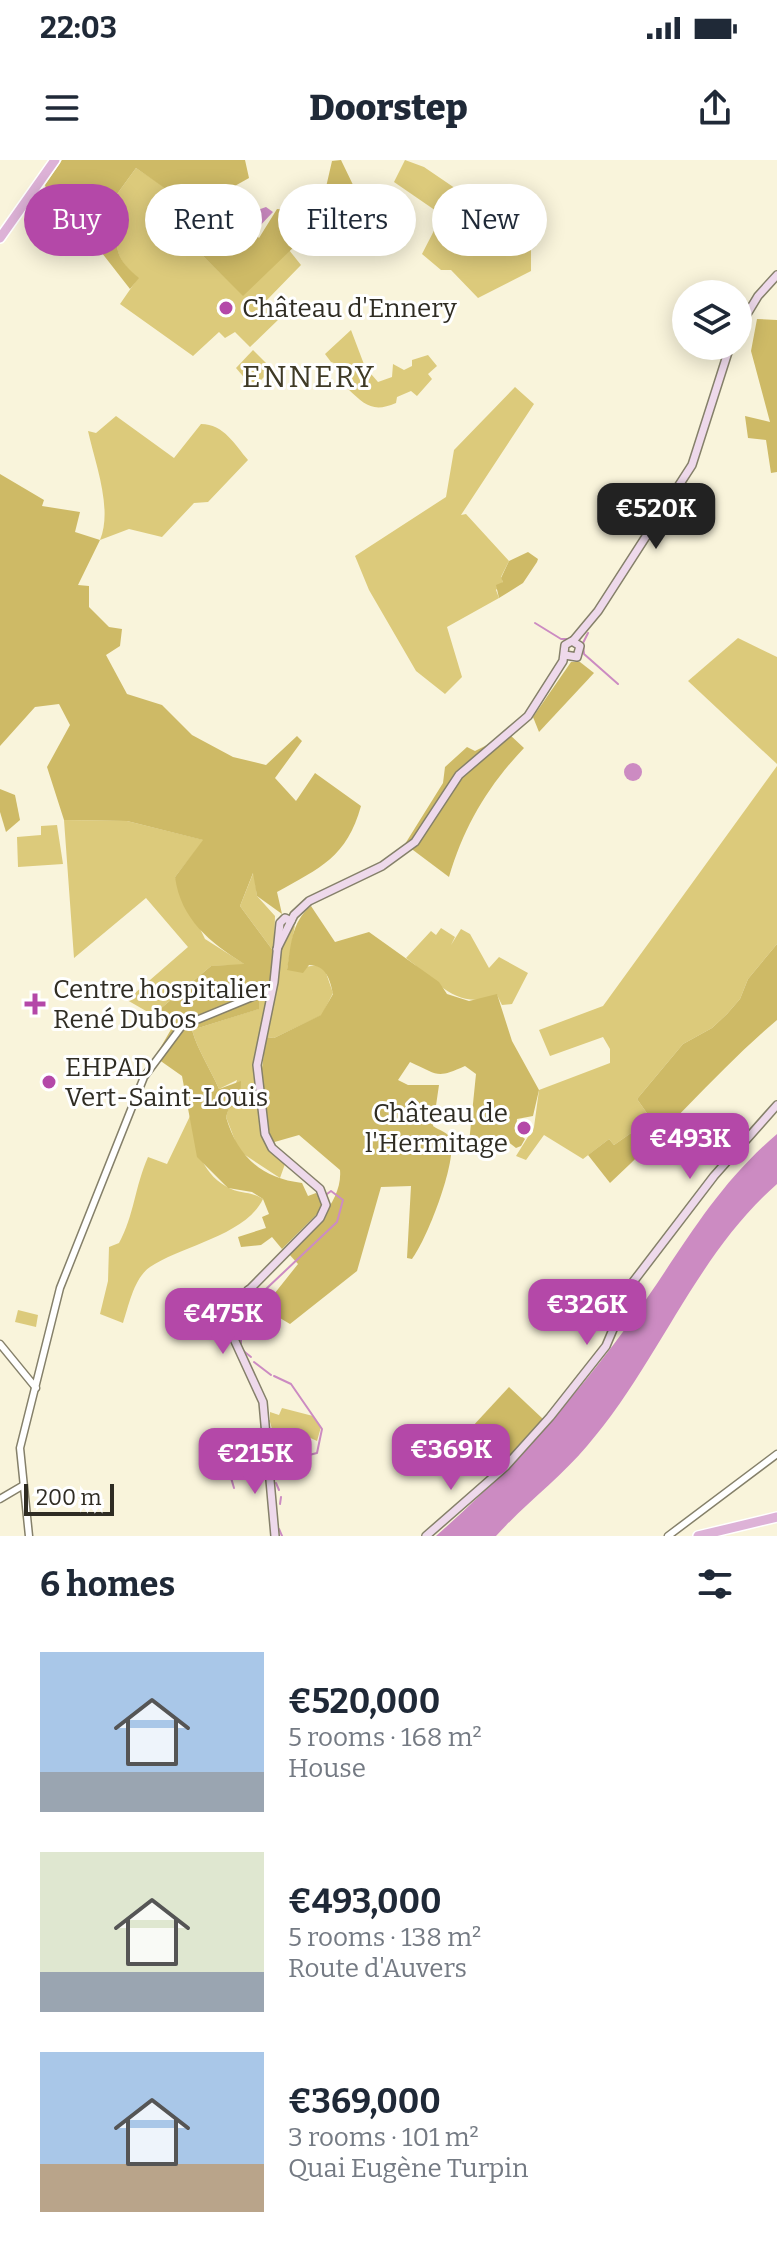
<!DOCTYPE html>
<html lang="en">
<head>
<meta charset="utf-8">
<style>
	body { margin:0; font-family:Bitter,serif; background:#f6f6f7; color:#1f2937; height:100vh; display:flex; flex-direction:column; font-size:30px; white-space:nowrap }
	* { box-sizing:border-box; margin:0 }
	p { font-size:26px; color:#747a83 }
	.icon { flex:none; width:44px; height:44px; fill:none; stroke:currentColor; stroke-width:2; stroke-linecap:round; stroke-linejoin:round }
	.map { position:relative; height:1376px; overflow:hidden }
	.panel { display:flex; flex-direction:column; background:#fff; flex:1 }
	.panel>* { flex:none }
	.guide { position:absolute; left:24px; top:24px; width:730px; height:72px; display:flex; gap:16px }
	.buttons { position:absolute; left:672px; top:120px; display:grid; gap:16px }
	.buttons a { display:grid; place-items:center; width:80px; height:80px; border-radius:50%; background:#fff; box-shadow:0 4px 20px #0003; font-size:40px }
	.scale { position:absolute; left:24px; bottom:20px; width:90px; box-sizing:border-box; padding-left:8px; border:4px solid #2f2c23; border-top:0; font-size:22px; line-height:28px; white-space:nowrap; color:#2f2c23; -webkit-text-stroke:6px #fff; paint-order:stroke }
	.price { position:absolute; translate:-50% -68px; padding:0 18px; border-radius:16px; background:#b448a8; color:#fff; font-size:26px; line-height:52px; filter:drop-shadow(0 2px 4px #0008) }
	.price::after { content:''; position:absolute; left:50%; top:48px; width:24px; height:18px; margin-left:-12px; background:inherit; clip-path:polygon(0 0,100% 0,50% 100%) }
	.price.on { background:#222; color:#fff }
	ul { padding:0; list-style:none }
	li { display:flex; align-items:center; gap:24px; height:200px; padding:0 40px }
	li span { display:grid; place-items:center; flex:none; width:224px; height:160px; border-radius:0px; color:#555 }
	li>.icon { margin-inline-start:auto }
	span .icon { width:96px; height:96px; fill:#fffc; stroke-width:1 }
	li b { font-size:34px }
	h2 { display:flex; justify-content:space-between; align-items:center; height:96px; padding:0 40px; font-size:34px }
	.tag { padding:0 28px; border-radius:36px; background:#fff; box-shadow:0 4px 20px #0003; font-size:28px; line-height:72px }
	.tag.on { background:#b448a8; color:#fff }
	.status { display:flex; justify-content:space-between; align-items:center; height:56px; padding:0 40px; background:#fff; direction:ltr }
	.status svg { height:22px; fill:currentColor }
	header { display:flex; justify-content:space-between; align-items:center; height:104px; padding:0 40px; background:#fff; font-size:36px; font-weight:800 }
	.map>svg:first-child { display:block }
</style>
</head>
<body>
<div class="status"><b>22:03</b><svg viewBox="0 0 49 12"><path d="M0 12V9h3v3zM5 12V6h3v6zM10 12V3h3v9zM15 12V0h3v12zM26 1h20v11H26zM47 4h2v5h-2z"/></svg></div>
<header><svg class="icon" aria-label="menu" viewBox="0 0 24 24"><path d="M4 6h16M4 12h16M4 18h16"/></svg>Doorstep<svg class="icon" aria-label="share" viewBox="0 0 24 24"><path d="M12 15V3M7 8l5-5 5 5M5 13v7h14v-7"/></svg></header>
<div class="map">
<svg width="777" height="1376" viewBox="0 0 777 1376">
	<rect width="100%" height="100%" fill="#f9f4db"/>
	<g fill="#dcca7b">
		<path d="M405 0 424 7 509 65 531 56V111L478 138 451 110H441L422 94 442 55 394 22Z"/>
		<path d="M136 8 166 28 167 45 178 56 190 61 196 89 243 135 289 90 301 105 264 143 280 158 250 187 235 172 225 178 219 172 193 196 120 144 138 118C109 93 118 85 118 50L112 41Z"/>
		<path d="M351 170 365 207 378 222 392 217 393 204 404 210 412 206V200L428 195 437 206 428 214 432 219 417 236 411 231 397 237 396 243C373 253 365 245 348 229L346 207 331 202 325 194Z"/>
		<path d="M253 190 272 209 253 228 236 208Z"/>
		<path d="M515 227 534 244 461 355 466 354 509 401 501 417 503 422 496 430 499 438 447 467 462 517 445 534 416 511 369 430 355 396 446 337 454 290Z"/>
		<path d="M116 256 174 298 201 264C224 264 235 285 248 300L208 342 194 343 162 377 129 369 100 380C113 349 95 303 88 271L96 273Z"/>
		<path d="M738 478 777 497V604L688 521Z"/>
		<path d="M777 606V784L748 819 740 839 727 854 712 868 683 884 637 939 651 959 614 985 609 979 583 999 544 975 526 1000 516 996 534 967 539 930 610 903V889L603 877 550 896 539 870 603 846Z"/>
		<path d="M64 660 127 661 204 680 175 717 205 779 246 805 211 806 153 855 127 840 188 787 146 738 74 798Z"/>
		<path d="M57 665 63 704 18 707 17 677 41 675V666Z"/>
		<path d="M254 711 257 736 275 756 274 792 240 746Z"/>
		<path d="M295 765 287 810 317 805 325 810 333 833 322 855 274 878 266 877 283 777Z"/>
		<path d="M441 768 455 777 451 785 461 769 470 774 489 808 499 797 528 813 512 844 502 845 497 835C457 852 436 820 406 798L431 771 436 775Z"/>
		<path d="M268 833 253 909 265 984 285 1004 280 1018 239 991 226 957 237 920 219 929C210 908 198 891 192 870L258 849 259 838Z"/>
		<path d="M190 956C196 984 199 1011 227 1027 239 1034 251 1031 263 1039 245 1076 180 1086 150 1107 134 1118 129 1145 123 1163L100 1154 108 1121 109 1087 119 1083C134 1056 135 1026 148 997L167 1004Z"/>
		<path d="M18 1150 38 1155 36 1167 15 1162Z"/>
		<path d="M282 1248 313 1256 321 1267 317 1281 302 1274 304 1279 288 1285 286 1277 275 1280 270 1262 266 1261 270 1260V1252L279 1255Z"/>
	</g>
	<g fill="#ceba66">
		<path d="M62 0H245L249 18 233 27C231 46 246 65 259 78L277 49 315 52 321 49 332 1 341 0 369 58 358 81 326 56 243 136 196 89 190 61 183 62 178 56 169 62 164 58 166 29 136 8 112 41 118 50C118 85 109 93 139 118L130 129 77 61 52 73V49L45 25Z"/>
		<path d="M757 159 777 160V312L771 313 766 280 748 278 745 256 770 262 751 191Z"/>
		<path d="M0 314 44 340 42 346 80 352 75 372 100 380 78 425 89 426V447L109 467 122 469 120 486 106 495 127 534 162 545 192 575 233 597 266 605 297 576 302 581 275 618 296 641 315 613 361 646C347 697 320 708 277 732L282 754 257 736 253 713 240 746 274 792 270 828 259 838V849L192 870C198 891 210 908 219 929L241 921 240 944 229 948 226 957C237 995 260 1018 302 1023L308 1036 316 1033 325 1046 282 1089 272 1077 261 1085 241 1087 238 1077 266 1068 262 1057 269 1054 263 1039 252 1032 228 1028 197 997 182 916 155 897 173 866 153 855 211 806 244 804C210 782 181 760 175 717L203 680 127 661 64 660 47 607 70 565 59 544 35 547 0 586Z"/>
		<path d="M528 392 538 399 537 402 523 423 499 438 496 425 503 422 501 418 509 401Z"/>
		<path d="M571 502H580L594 513 539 572 533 557Z"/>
		<path d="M509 574 524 588C488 626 464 666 449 717L405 684 443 623 445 607 467 587 475 591Z"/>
		<path d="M0 629 15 635 20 660 6 672 0 652Z"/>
		<path d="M311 746 335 782 369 772 439 822 447 834 469 841 497 834 512 881 539 930 533 956 517 959 516 970 525 979 521 986 516 988 503 978 494 980 491 986 469 983 476 914 465 906C436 919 439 915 410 902L398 920 408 925H439L433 966C440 971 449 972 451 981 456 1004 427 1080 412 1099L407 1098 411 1026 381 1027 357 1111 290 1164 263 1148 298 1104 288 1093C309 1071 343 1043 340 1010L299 975 271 983 261 916 266 877 274 878 321 855 333 834C330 819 326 805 309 805L303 813 287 810C291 786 291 762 311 746Z"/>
		<path d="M777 784V860C717 911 668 970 610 1023L588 995 609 979 614 985 651 959 637 939 683 884 712 868 727 854 740 839 748 819Z"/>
		<path d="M509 1227 543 1259 491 1316 459 1281Z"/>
	</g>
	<g fill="#cc8bc2">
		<path d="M266 47 273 52 256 70 249 53Z"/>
		<circle cx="633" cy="612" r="9"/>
		<path d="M777 974V1024C695 1096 658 1204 587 1286 560 1318 525 1344 496 1376H436C508 1312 571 1243 628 1165 678 1097 711 1030 777 974Z"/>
	</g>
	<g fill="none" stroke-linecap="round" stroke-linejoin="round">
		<g stroke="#cc8bc2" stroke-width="2">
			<path d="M535 463 561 479H569"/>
			<path d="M588 473 583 483 584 494 618 524"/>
			<path d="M245 1156 266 1129 337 1062 343 1040 331 1031 327 1034"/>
			<path d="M241 1169V1189L251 1197"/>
			<path d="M254 1202 271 1215"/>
			<path d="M274 1216 291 1224 322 1269 317 1293 289 1300 275 1310"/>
			<path d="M276 1323 279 1330"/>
			<path d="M234 1328C224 1302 238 1289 255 1270"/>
			<path d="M280 1344 281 1337"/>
			<path d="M279 1369 282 1376"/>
		</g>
		<defs>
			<g id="tertiary">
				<path d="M0 1184 36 1228"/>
				<path d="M0 1339 22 1326"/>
				<path d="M29 1376 20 1288 60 1128 144 917 182 866 272 829"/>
				<path d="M668 1376 777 1294"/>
			</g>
			<g id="secondary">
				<path d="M738 169 758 136 777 115"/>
				<path d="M573 481 598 451 692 305 730 186"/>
				<path d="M277 789 294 755 309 741 382 706 415 682 459 615 528 556 563 501 565 485 572 481 580 486 577 497 565 495"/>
				<path d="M248 1130 234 1179 263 1242 275 1376"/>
				<path d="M248 1131 320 1058 326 1045 320 1029 272 988 265 974 257 905 274 822 280 763 285 758 291 761"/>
				<path d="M426 1376 506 1306 550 1257 606 1186 633 1122 714 1016 777 945"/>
			</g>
			<g id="primary">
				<path d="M0 78 55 0"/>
				<path d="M698 1376 777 1357"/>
			</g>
		</defs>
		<use href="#tertiary" stroke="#85806a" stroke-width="9"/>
		<use href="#secondary" stroke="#85806a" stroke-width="10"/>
		<use href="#primary" stroke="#fff" stroke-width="12"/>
		<use href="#tertiary" stroke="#fff" stroke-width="6"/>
		<use href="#secondary" stroke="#eed9eb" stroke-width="7"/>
		<use href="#primary" stroke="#ddb2d7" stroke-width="9"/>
	</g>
	<g fill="#b448a8" stroke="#fff" stroke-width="3">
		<circle cx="226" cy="148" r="8"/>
		<path d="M31 832h8v8h8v8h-8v8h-8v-8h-8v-8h8z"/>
		<circle cx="49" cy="922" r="8"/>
		<circle cx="524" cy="968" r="8"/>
	</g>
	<g text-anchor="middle" stroke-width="6" stroke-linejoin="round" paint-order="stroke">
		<g font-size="26" fill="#2f2c23" stroke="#fff" text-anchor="start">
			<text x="242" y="157">Château d'Ennery</text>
			<text x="53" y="838">Centre hospitalier<tspan x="53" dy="30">René Dubos</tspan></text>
			<text x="65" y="916">EHPAD<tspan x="65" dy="30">Vert-Saint-Louis</tspan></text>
			<text x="508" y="962" text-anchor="end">Château de<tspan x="508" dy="30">l'Hermitage</tspan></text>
		</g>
		<g font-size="30" letter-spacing="2" fill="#3f3a26" stroke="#fff">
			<text x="309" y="227">ENNERY</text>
		</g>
	</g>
</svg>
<div class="buttons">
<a><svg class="icon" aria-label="layers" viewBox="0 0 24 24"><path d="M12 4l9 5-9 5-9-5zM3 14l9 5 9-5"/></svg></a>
</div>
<div class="scale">200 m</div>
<b class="price on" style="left:656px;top:391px">€520K</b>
<b class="price" style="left:690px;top:1021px">€493K</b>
<b class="price" style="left:587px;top:1187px">€326K</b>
<b class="price" style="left:223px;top:1196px">€475K</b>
<b class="price" style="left:451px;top:1332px">€369K</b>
<b class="price" style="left:255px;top:1336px">€215K</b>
<div class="guide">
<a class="tag on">Buy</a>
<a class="tag">Rent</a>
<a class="tag">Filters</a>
<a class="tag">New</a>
</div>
</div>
<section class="panel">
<h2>6 homes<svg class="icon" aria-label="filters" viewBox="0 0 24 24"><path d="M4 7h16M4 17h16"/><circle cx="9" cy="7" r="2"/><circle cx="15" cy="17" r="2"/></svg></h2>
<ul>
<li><span style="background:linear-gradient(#a9c7e8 75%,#9aa5b1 0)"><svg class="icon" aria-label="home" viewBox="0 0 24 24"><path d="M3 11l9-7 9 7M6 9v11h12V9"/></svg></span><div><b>€520,000</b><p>5 rooms · 168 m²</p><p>House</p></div></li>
<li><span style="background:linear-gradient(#dfe7d0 75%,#9aa5b1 0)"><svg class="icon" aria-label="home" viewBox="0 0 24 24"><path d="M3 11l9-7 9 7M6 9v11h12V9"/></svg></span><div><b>€493,000</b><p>5 rooms · 138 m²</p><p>Route d'Auvers</p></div></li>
<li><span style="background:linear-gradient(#a9c7e8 70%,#b9a48a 0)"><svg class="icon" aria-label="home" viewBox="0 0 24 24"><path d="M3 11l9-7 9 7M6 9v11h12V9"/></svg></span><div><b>€369,000</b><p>3 rooms · 101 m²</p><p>Quai Eugène Turpin</p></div></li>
</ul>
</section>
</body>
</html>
